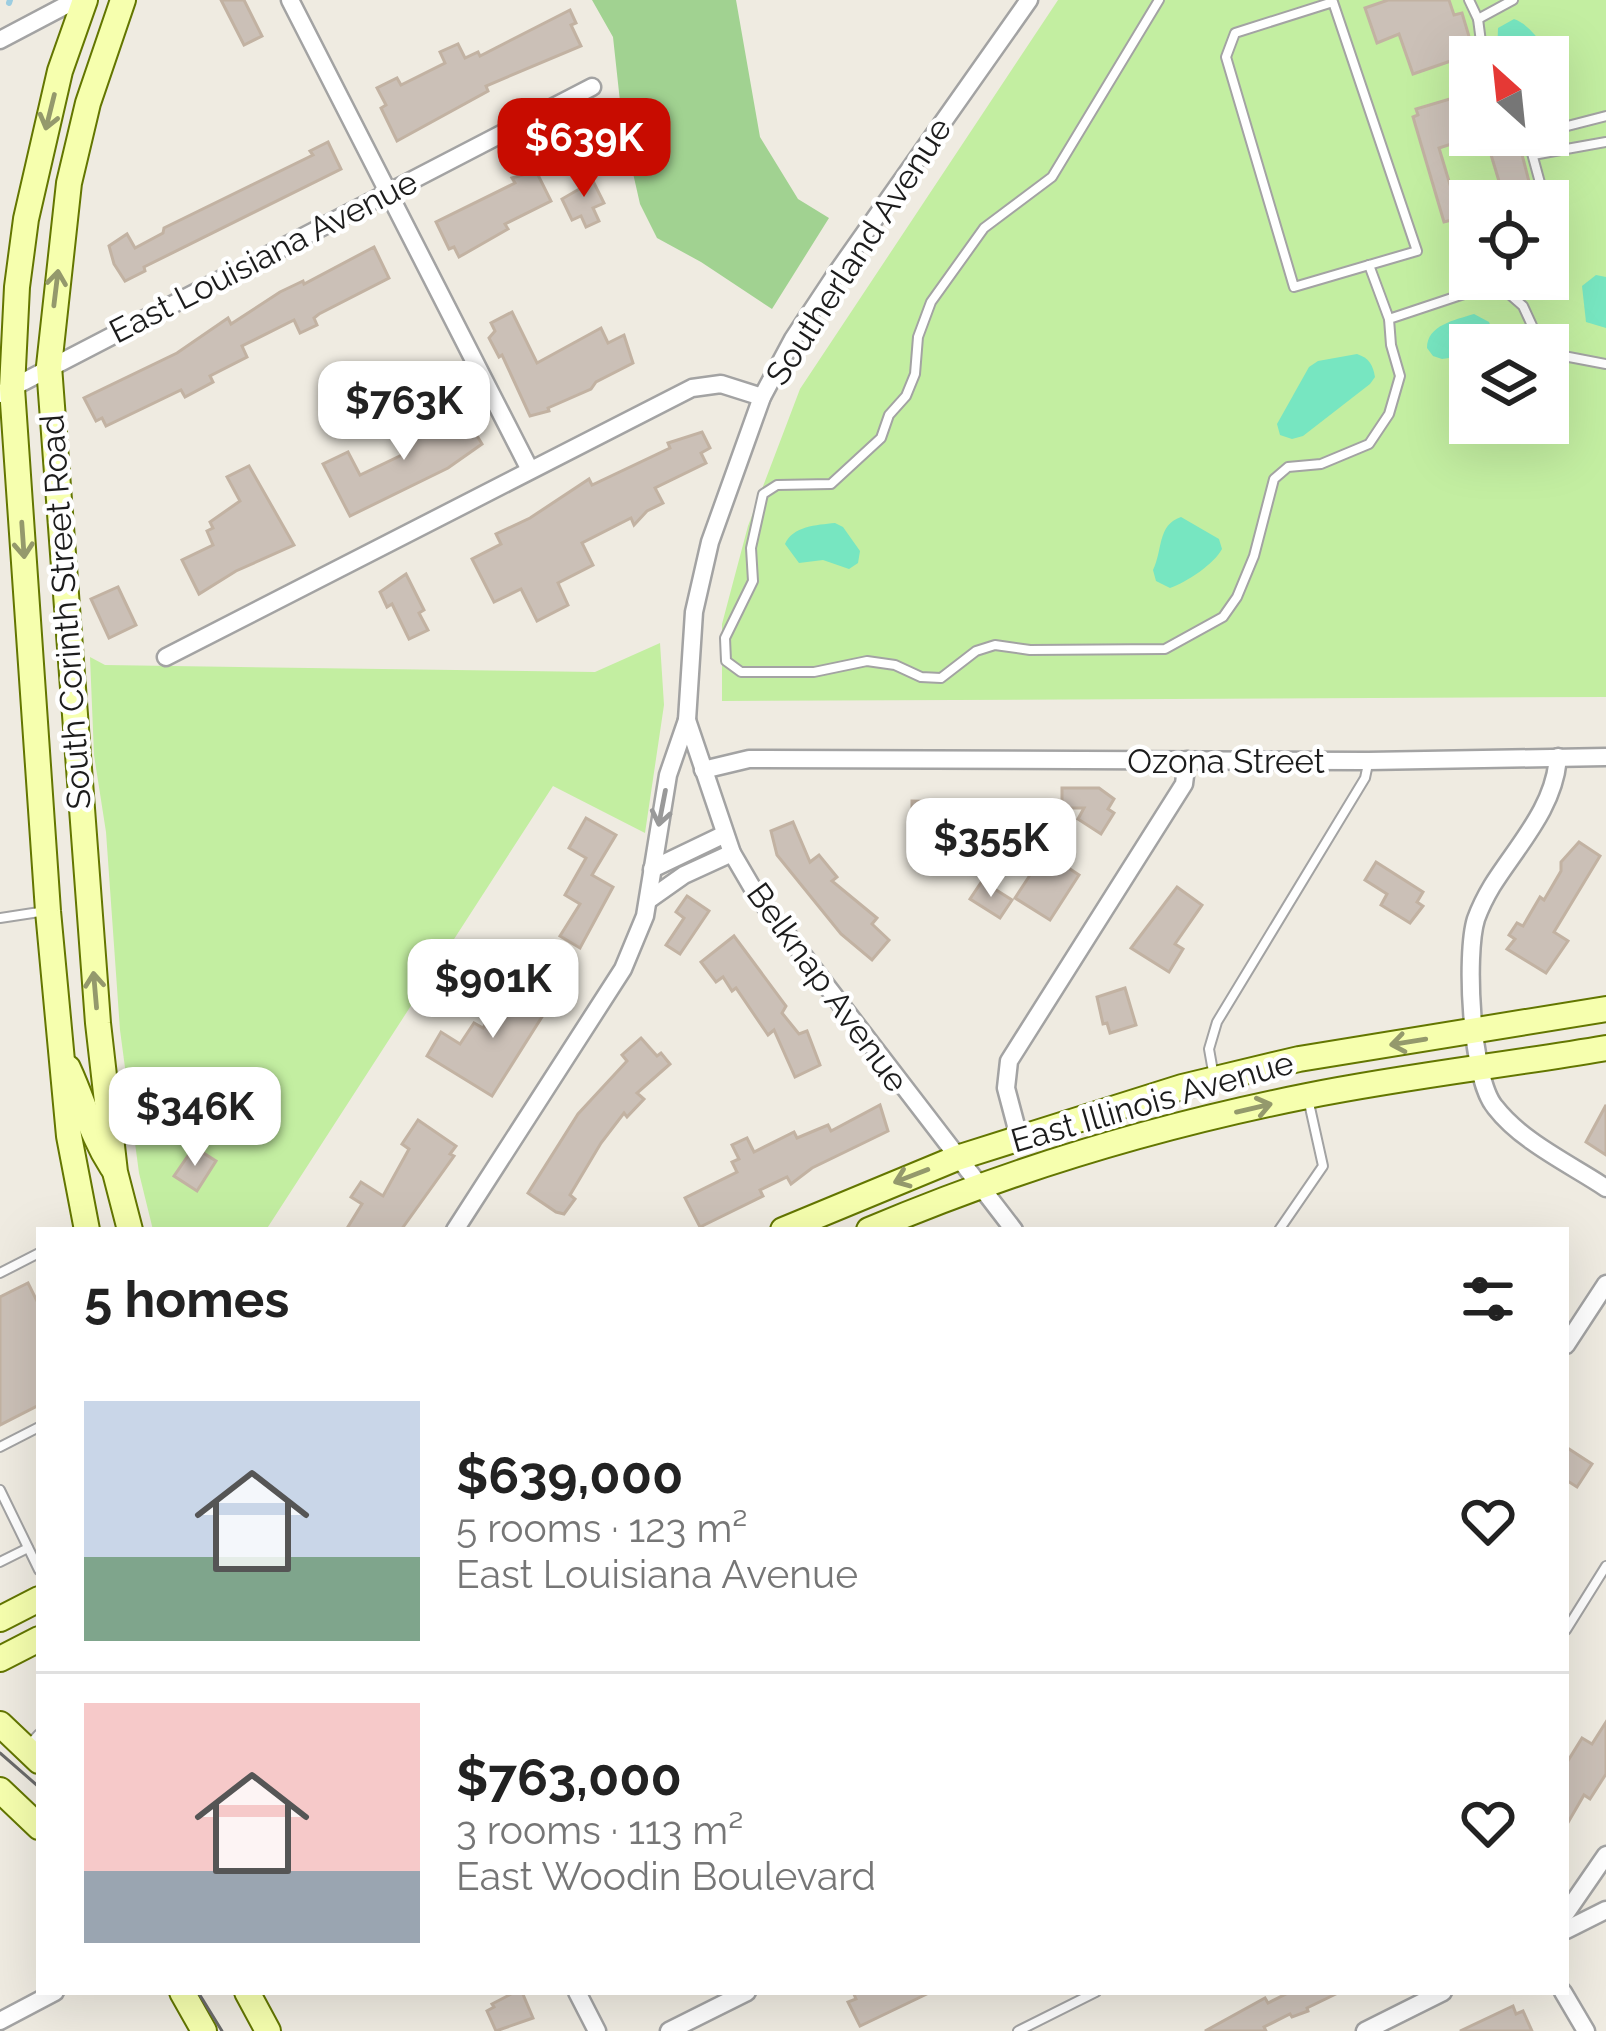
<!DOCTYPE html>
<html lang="en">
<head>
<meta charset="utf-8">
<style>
	body { margin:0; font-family:Raleway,sans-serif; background:#f2f2f2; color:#222; height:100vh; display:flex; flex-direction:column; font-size:45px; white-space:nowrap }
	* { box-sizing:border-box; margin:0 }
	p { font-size:39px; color:#767676 }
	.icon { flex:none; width:66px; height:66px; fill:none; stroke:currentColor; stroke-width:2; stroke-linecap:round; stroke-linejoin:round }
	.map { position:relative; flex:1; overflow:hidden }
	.details { position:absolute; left:36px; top:1227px; width:1533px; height:768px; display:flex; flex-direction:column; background:#fff; border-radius:0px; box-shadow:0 12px 48px #0002 }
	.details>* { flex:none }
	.needle { width:78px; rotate:333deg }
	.fabs { position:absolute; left:1449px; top:36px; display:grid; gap:24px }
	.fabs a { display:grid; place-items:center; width:120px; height:120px; border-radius:0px; background:#fff; box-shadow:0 12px 48px #0002; font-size:60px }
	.price { position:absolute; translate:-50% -102px; padding:0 27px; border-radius:24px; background:#fff; color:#222; font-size:39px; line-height:78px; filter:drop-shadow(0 3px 6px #0008) }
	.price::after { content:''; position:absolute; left:50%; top:72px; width:36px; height:27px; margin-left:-18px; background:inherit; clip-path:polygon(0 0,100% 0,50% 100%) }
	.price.on { background:#c80c00; color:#fff }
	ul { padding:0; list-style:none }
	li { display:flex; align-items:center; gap:36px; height:300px; padding:0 48px }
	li+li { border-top:3px solid #e0e0e0 }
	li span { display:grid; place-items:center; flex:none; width:336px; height:240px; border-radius:0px; color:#555 }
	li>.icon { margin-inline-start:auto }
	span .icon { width:144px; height:144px; fill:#fffc; stroke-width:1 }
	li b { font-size:51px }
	h2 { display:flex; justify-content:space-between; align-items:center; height:144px; padding:0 48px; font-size:51px }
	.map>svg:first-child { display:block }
</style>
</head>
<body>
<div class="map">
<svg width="1606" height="2031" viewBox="0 0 1606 2031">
	<rect width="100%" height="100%" fill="#efebe1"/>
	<g fill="#c3eea1" fill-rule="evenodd">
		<path d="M1058 0H1606V697L722 701V624L748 526 800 389ZM1470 57H1548V135H1470ZM1470 201H1548V279H1470ZM1470 345H1548V423H1470Z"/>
		<path d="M660 643 664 705 645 833 553 786 266 1230H153L139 1173 120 1030 106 832 94 755 90 657 105 665 595 672Z"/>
	</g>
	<path fill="#a1d291" d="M592 0H736L760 137 798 199 829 218 772 309 701 262 657 238 640 204 623 129 613 37Z"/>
	<g fill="#77e6c1">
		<path d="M1514 19C1526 23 1536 36 1544 46L1542 57H1497L1498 28Z"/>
		<path d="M1596 275 1606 277V328L1586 322 1582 286Z"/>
		<path d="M1474 314 1489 322 1493 332 1487 345H1470V355L1442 359 1433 356 1427 348C1427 325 1455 320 1474 314Z"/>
		<path d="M1357 354C1369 358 1373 365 1375 377L1370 384 1303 436 1292 439 1280 435 1277 424 1309 367 1318 361Z"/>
		<path d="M1181 517 1219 539 1222 549C1214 564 1187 582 1170 588L1156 581 1153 570C1163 550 1157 525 1181 517Z"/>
		<path d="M835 523 843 527 860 551 858 563 849 569 823 560 799 563 785 544C793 526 816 525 835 523Z"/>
	</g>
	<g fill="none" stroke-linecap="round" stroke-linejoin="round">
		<path stroke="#9ccde1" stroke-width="6" d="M9 3 10 0"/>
	</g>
	<g fill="#cbc0b7" stroke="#c2b2a2" stroke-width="3">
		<path d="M221 0H244L262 36 244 45Z"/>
		<path d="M1388 0H1449L1454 15 1462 13 1474 53 1413 74 1399 34 1377 43 1365 8Z"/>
		<path d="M570 10 576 23 571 25 581 46 486 86 488 91 397 141 381 108 386 105 377 88 397 78 401 85 445 63 440 52 458 44 465 58 478 52 480 56Z"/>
		<path d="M1470 93V138L1439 148 1460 218 1444 222 1413 117 1418 115 1416 109Z"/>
		<path d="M1485 135H1517L1534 201H1505Z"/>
		<path d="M328 142 341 169 144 267 145 271 125 281 114 264 109 246 127 234 135 248 163 233 164 228 313 155 310 151Z"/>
		<path d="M536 171 551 201 505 224 508 229 459 257 454 247 449 249 436 222 515 183 512 178Z"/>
		<path d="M588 171 604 203 593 208 599 221 586 227 581 216 572 220 562 199 581 188 575 177Z"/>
		<path d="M374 247 389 278 319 314 314 318 317 325 300 333 294 320 242 346 247 357 210 376 213 382 185 397 181 390 106 426 102 418 96 421 84 398 177 353 228 318 231 324 280 292 303 281 304 284Z"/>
		<path d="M512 312 537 363 601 328 608 343 624 335 633 363 596 382 591 389 548 408 549 411 530 416 502 355 499 357 489 338 495 331 491 323Z"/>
		<path d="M462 411 482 444 448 468 350 516 323 464 348 452 360 475 408 452 400 432 423 420 428 429Z"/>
		<path d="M702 432 710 448 701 453 706 463 655 488 663 503 647 511 634 525 631 518 582 543 593 565 558 583 568 605 537 621 521 589 494 602 472 559 501 544 496 534 530 518 589 479 592 485 670 448 668 443Z"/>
		<path d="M249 466 294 545 236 571 199 594 182 560 213 545 207 531 213 528 210 522 240 501 227 477Z"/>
		<path d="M406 574 424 610 419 613 428 630 409 639 392 604 387 607 380 592Z"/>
		<path d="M118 587 136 625 109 638 91 599Z"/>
		<path d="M1062 788H1099L1114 799 1108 809 1114 813 1101 834 1078 819 1084 808H1062Z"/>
		<path d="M912 801 947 802 946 818 943 823H912Z"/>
		<path d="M586 818 616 835 592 875 613 887 580 948 560 936 580 904 565 895 586 858 569 848Z"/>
		<path d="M793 822 810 862 819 855 837 877 832 881 877 918 872 924 889 940 872 960 841 934 777 855 771 831Z"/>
		<path d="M1579 842 1600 856 1554 932 1568 941 1546 973 1507 949 1515 939 1509 935 1517 923 1523 926 1540 897 1544 900 1561 871V862Z"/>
		<path d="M1058 861 1079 875 1050 920 1015 898 1036 866 1049 874Z"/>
		<path d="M1376 862 1423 892 1417 902 1423 906 1410 923 1381 905 1387 894 1365 880Z"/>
		<path d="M982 881 1012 900 1000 918 970 899Z"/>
		<path d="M1177 887 1202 905 1175 944 1183 949 1169 972 1131 948Z"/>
		<path d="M687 896 709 911 680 954 666 945 684 918 676 912Z"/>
		<path d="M734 936 786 1006 782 1013 799 1034 807 1031 820 1065 795 1077 774 1030 768 1035 736 988 732 991 723 977 716 982 701 962Z"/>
		<path d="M519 980 552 1001 492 1096 427 1056 441 1032 460 1044 474 1023 483 1028 489 1018 494 1021Z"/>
		<path d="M1125 988 1136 1025 1110 1033 1107 1023 1103 1024 1097 997Z"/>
		<path d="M641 1038 657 1056 661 1053 670 1064 637 1093 644 1099 627 1117 624 1113 601 1143 570 1195 575 1199 564 1214 556 1212 528 1193 578 1114 627 1061 622 1055Z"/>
		<path d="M880 1105 888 1131 812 1168 791 1184 787 1177 760 1190 763 1196 700 1227 685 1198 737 1172 732 1162 739 1159 732 1145 747 1138 754 1152 794 1132 797 1138 828 1125 831 1131Z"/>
		<path d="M1606 1105V1155L1586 1142Z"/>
		<path d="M418 1120 456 1146 450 1154 454 1156 401 1230H346L362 1204 351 1197 361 1182 383 1196 409 1149 402 1144Z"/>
		<path d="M194 1147 216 1161 197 1191 174 1176Z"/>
		<path d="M28 1283 39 1305V1405L0 1425V1297Z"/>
		<path d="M1566 1447 1592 1464 1577 1487 1566 1480Z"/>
		<path d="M1606 1722V1774L1590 1799 1584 1795 1566 1826V1764L1582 1738 1592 1744Z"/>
		<path d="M515 1992H522L533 2018 496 2031 487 2011 494 2007 492 2004Z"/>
		<path d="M853 1992H931L860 2026 848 2002 856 1999Z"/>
		<path d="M1290 1992H1340L1307 2008 1308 2011 1292 2017 1290 2014 1264 2027 1266 2031H1205L1265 1998 1268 2003Z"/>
		<path d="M1513 2006 1516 2014 1523 2011 1532 2031H1460Z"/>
	</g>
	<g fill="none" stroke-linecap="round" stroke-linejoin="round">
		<defs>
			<g id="service">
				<path d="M1159 0 1052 177 984 228 931 302 918 337 915 374 906 396 889 415 881 438 831 484 777 485 763 494 751 548 753 581 725 638 726 661 741 672H814L867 661 895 665 921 677 941 678 976 651 995 645 1030 650 1165 649 1223 617 1237 597 1254 556 1274 479 1288 467 1321 464 1369 444 1389 414 1400 376 1391 345 1389 319 1470 292 1490 279"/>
				<path d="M1332 0 1333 2 1417 251 1294 287 1226 57 1235 33 1333 2"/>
				<path d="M1469 0 1478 19 1513 0"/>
				<path d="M1478 19 1483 57"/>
				<path d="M1548 131 1606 116"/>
				<path d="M1527 135 1545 201"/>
				<path d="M1533 155 1606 142"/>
				<path d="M1369 265 1389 319"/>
				<path d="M1492 279 1523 306 1541 345"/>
				<path d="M1548 353 1606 364"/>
				<path d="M0 918 46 911"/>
				<path d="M1214 1077 1209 1049 1217 1022 1365 778 1368 764"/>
				<path d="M1279 1230 1323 1166 1309 1103"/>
				<path d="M0 1273 39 1253"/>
				<path d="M0 1447 39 1427"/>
				<path d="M0 1490 39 1570"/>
				<path d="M0 1562 28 1548"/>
				<path d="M1566 1630 1606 1566"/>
				<path d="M27 1747 39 1734"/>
				<path d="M1018 2031 1096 1992"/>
			</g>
			<g id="minor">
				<path d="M290 0 530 470"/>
				<path d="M0 40 76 0"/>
				<path d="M0 394 592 87"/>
				<path d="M166 657 692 388 721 384 762 397"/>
				<path d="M687 720 732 853 756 894 1014 1230"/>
				<path d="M1558 757C1555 807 1517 846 1492 886 1486 896 1480 908 1476 919 1465 954 1471 1079 1495 1107 1522 1142 1570 1164 1606 1188"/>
				<path d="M703 770 749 759 1368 761 1606 757"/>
				<path d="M652 869 725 834"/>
				<path d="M650 899 684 875 732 853"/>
				<path d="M1019 1137 1006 1088 1009 1061 1184 784 1187 760"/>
				<path d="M455 1230 623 969 645 916 668 775 687 720 694 612 710 542 762 397 793 339 838 271 1029 0"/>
				<path d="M1566 1345 1606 1284"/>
				<path d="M1566 1913 1606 1855"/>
				<path d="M1566 1930 1606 1910"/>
				<path d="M577 1992 597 2031"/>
				<path d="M1563 1992 1586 2031"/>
				<path d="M0 2021 55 1992"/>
				<path d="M669 2031 747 1992"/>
				<path d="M1365 2031 1443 1992"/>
			</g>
			<g id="secondary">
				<path d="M85 0 60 71 26 219 17 287 12 388 48 911 69 1136 87 1230"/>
				<path d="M123 0 88 103 69 183 49 366 98 1023 115 1172 130 1230"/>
				<path d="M68 1068C85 1104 90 1133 112 1167"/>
				<path d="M783 1230 957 1158 1182 1087 1299 1059 1606 1009"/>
				<path d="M869 1230C1010 1170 1157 1126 1307 1096 1406 1076 1507 1065 1606 1048"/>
				<path d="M0 1619 39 1599"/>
				<path d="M0 1659 39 1639"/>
				<path d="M0 1724 39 1761"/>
				<path d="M0 1790 39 1827"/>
				<path d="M182 1992 204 2031"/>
				<path d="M247 1992 268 2031"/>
			</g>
		</defs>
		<use href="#service" stroke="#a3a3a3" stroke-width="12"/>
		<use href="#minor" stroke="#a3a3a3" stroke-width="21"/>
		<use href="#secondary" stroke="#637600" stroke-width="28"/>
		<use href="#service" stroke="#fff" stroke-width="8"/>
		<use href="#minor" stroke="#fff" stroke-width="16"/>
		<use href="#secondary" stroke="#f6ffae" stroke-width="24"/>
		<g stroke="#6a6a6a" stroke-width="3">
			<path d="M0 1753 39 1787"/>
			<path d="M198 1992 222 2031"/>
		</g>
	</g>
	<defs><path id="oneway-shaft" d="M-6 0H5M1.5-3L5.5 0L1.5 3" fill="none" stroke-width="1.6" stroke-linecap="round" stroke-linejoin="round" transform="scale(3)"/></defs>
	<g stroke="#94996c">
		<use href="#oneway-shaft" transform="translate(50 112) rotate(104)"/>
		<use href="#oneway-shaft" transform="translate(56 288) rotate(-83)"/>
		<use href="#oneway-shaft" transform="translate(23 540) rotate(86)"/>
		<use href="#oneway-shaft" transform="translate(95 990) rotate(-95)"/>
		<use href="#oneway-shaft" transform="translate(1408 1042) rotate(171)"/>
		<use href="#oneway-shaft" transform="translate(1254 1108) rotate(-13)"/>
		<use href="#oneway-shaft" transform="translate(911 1176) rotate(159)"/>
	</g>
	<use stroke="#999" href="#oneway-shaft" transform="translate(662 808) rotate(101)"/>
	<g text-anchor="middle" stroke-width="9" stroke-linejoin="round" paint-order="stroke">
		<g font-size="33" fill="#1c1c1c" stroke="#fff">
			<text transform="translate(858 251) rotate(-57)" y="12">Southerland Avenue</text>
			<text transform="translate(263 256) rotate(-27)" y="12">East Louisiana Avenue</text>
			<text transform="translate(65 612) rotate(-94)" y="12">South Corinth Street Road</text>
			<text x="1226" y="773">Ozona Street</text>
			<text transform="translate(828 987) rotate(54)" y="12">Belknap Avenue</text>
			<text transform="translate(1152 1101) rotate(-16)" y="12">East Illinois Avenue</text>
		</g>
	</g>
</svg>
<div class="fabs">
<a><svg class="needle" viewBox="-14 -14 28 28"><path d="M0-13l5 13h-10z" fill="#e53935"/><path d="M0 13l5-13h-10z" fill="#767676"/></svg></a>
<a><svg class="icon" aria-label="locate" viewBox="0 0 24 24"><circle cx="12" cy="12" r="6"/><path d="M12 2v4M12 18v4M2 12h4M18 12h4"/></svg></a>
<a><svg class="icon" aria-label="layers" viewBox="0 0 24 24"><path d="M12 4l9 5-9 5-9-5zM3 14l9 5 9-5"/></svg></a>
</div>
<b class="price on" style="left:584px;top:200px">$639K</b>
<b class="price" style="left:404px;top:463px">$763K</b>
<b class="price" style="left:991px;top:900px">$355K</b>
<b class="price" style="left:493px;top:1041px">$901K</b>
<b class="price" style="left:195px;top:1169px">$346K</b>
<section class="details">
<h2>5 homes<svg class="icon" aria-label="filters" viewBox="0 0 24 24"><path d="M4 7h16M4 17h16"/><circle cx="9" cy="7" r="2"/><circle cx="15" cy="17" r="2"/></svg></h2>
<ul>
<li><span style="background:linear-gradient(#c9d6e8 65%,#7fa58c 0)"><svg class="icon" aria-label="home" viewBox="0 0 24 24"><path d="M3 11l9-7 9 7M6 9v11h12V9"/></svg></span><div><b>$639,000</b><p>5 rooms · 123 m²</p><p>East Louisiana Avenue</p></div><svg class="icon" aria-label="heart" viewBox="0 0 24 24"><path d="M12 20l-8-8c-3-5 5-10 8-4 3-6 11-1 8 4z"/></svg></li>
<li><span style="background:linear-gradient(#f6c9c9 70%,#9aa5b1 0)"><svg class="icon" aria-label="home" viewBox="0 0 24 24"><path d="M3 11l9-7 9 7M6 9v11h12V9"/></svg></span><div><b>$763,000</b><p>3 rooms · 113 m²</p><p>East Woodin Boulevard</p></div><svg class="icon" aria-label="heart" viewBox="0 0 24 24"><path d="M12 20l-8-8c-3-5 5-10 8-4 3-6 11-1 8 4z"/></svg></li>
</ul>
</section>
</div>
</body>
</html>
